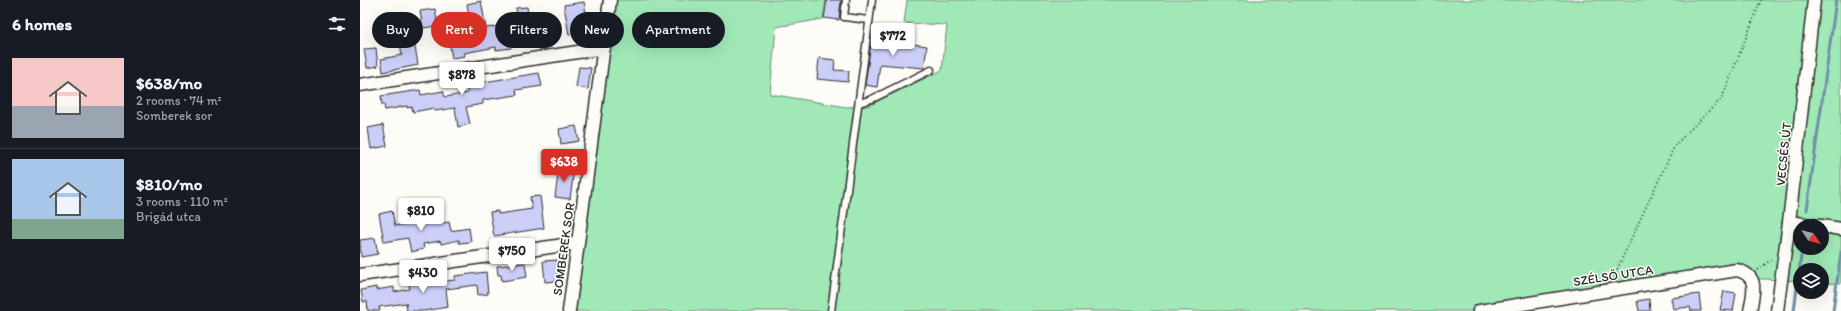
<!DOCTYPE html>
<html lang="en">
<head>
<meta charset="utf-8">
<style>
	body { margin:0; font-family:Itim,sans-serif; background:#20242c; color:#f1f3f6; height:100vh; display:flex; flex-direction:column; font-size:15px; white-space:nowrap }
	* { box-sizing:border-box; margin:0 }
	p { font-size:13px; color:#9ea1a6 }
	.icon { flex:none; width:22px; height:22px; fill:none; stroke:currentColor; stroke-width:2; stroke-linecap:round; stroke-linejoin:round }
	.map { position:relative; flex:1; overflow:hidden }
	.drawer { display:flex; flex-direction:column; background:#171b24; width:360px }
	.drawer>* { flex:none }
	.hud { position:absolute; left:12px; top:12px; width:380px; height:36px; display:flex; gap:8px }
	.needle { width:26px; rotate:125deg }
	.tools { position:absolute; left:1433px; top:219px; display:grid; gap:8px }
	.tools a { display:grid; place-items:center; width:36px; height:36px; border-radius:50%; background:#171b24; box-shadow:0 4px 16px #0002; font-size:20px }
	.price { position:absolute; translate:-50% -34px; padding:0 9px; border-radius:4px; background:#fff; color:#222; font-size:13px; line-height:26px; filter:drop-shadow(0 1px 2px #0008) }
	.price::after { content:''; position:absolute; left:50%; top:24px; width:12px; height:9px; margin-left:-6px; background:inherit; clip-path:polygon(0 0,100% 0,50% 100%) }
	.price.on { background:#d93025; color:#fff }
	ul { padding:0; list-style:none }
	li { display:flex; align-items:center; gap:12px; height:100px; padding:0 12px }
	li+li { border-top:1px solid #363941 }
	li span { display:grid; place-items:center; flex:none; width:112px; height:80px; border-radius:0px; color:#555 }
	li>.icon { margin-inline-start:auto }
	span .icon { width:48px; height:48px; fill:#fffc; stroke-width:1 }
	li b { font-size:17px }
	h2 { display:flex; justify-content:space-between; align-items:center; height:48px; padding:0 12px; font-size:17px }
	.tag { padding:0 14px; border-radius:18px; background:#171b24; box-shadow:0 4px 16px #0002; font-size:14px; line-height:36px }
	.tag.on { background:#d93025; color:#fff }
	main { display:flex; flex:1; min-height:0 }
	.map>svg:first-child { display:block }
</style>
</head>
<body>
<main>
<section class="drawer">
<h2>6 homes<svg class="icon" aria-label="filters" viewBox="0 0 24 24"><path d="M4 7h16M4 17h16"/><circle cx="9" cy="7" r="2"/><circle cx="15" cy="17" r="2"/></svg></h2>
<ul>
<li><span style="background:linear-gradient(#f6c9c9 60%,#9aa5b1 0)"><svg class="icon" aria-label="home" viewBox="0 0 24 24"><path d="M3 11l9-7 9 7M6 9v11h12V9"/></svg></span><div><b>$638/mo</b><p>2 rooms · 74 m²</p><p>Somberek sor</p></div></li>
<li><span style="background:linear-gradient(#a9c7e8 75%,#7fa58c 0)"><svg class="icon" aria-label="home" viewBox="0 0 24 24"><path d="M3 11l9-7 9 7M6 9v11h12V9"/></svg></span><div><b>$810/mo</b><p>3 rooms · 110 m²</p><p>Brigád utca</p></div></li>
</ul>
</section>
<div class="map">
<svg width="1481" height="311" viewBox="0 0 1481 311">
	<rect width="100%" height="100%" fill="#fdfcf7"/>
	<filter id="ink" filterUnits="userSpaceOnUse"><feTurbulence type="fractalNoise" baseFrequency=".025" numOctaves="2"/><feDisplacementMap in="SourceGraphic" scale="8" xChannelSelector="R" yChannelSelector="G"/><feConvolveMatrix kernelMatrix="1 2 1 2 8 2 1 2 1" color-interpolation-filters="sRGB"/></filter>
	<g filter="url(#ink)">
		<path fill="#a0e9b7" stroke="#668a71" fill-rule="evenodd" d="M243 0H466L463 19 416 27 410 94 486 107 508 106 582 70 587 25 544 23 547 0H1481V284L1462 283V270H1440V281L1386 278 1382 275 1139 311H206ZM1440 226H1462V248H1440Z"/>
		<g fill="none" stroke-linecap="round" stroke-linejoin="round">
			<g stroke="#6e90a7" stroke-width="3">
				<path d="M1447 210 1476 0"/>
				<path d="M1434 311 1442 249"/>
				<path d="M1473 311 1481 252"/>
			</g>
		</g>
		<g fill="#cbcff8" stroke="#2b2b2b">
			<path d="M467 0H481L479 20 464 18Z"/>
			<path d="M121 1 126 28 158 23 156 8 167 7 172 41 150 44 151 48 136 50V47L104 53 105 56 92 58 89 41 113 37 107 4Z"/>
			<path d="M224 2 229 31 209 35 204 5Z"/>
			<path d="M75 9 78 26 63 28 60 11Z"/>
			<path d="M512 36 524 38V40L567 46 564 68 520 64 517 87 505 85Z"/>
			<path d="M54 41 58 65 23 72 21 59 42 55 40 43Z"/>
			<path d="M16 48 18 66 7 68 4 49Z"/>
			<path d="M459 58 475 60 474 70 489 71 488 82 457 79Z"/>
			<path d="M219 67 231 68 228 89 216 87Z"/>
			<path d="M179 73 182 86 156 90 157 95 123 100V104L106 107 110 124 98 127 95 108 75 111 74 108 53 112 52 107 47 108V106L25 110 24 105H22L21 96 60 90 61 95 83 91 85 97 108 93 106 85Z"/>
			<path d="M23 125 27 146 11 149 8 128Z"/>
			<path d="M216 126 219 141 201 144 199 129Z"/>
			<path d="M199 167 214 169 210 199 195 197Z"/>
			<path d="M180 196 184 228 134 236 130 212 138 211V214L172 209 170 197Z"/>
			<path d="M32 211 35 226 59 221V223L77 220V224L89 222 91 231 109 228 111 242 99 243V240L81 244 80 241 63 244 64 249 51 252 48 238 24 242 19 214Z"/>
			<path d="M15 238 18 254 1 257 0 240Z"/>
			<path d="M197 260 199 281 185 282 183 261Z"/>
			<path d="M165 263 167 277 142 281 141 275H138L137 266Z"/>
			<path d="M126 272 128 294 118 295 117 285 86 289 88 307 64 311H47L46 303 19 307 20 311H8L7 301 3 302 1 290 16 287V290L34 287V292L50 289 49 284 60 282 61 284 95 280V276Z"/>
			<path d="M1364 291 1376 293 1373 311 1360 310Z"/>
			<path d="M1339 294 1341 311H1331L1330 307 1313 309 1311 298Z"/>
			<path d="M1289 299 1290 311H1279L1277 301Z"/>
		</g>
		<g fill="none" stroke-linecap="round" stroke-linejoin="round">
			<defs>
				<g id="lane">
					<path d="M486 0 484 17 509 20"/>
					<path d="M499 103 512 99 571 70"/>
					<path d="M471 311 512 0"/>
				</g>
				<g id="street">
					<path d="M0 85 244 48"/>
					<path d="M1429 222 1459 226"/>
					<path d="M1462 226 1481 229"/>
					<path d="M0 275 217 243"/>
					<path d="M209 311 250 0"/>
					<path d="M1119 311 1377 270C1400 276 1393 293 1390 311"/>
					<path d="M1417 311 1429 222 1454 0"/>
				</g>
			</defs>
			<use href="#lane" stroke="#2b2b2b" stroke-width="9"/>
			<use href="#street" stroke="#2b2b2b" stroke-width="15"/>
			<g stroke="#2b2b2b" stroke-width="2" stroke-dasharray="1 3" stroke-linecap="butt">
				<path d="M1398 270 1413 258"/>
				<path d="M1252 280 1315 145 1362 98 1401 0"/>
			</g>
			<use href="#lane" stroke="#fdfcf7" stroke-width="6"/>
			<use href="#street" stroke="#fdfcf7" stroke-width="12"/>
		</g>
	</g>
	<g text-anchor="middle" stroke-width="3" stroke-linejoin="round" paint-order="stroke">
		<g font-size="13" fill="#2b2b2b" stroke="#fdfcf7">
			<text transform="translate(1423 154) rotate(-84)" y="5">VECSÉS ÚT</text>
			<text transform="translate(203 249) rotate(-82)" y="5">SOMBEREK SOR</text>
			<text transform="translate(1253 275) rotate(-9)" y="5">SZÉLSŐ UTCA</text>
		</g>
	</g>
</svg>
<div class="tools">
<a><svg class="needle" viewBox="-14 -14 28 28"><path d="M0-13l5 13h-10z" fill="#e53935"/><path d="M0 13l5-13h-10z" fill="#9ea1a6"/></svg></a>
<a><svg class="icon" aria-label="layers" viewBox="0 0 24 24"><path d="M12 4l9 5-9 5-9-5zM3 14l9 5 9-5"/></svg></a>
</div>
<b class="price" style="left:533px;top:57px">$772</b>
<b class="price" style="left:102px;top:96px">$878</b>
<b class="price on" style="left:204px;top:183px">$638</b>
<b class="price" style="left:61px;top:232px">$810</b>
<b class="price" style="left:152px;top:272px">$750</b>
<b class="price" style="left:63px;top:294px">$430</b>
<div class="hud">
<a class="tag">Buy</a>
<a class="tag on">Rent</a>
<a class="tag">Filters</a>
<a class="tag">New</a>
<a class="tag">Apartment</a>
</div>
</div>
</main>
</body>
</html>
